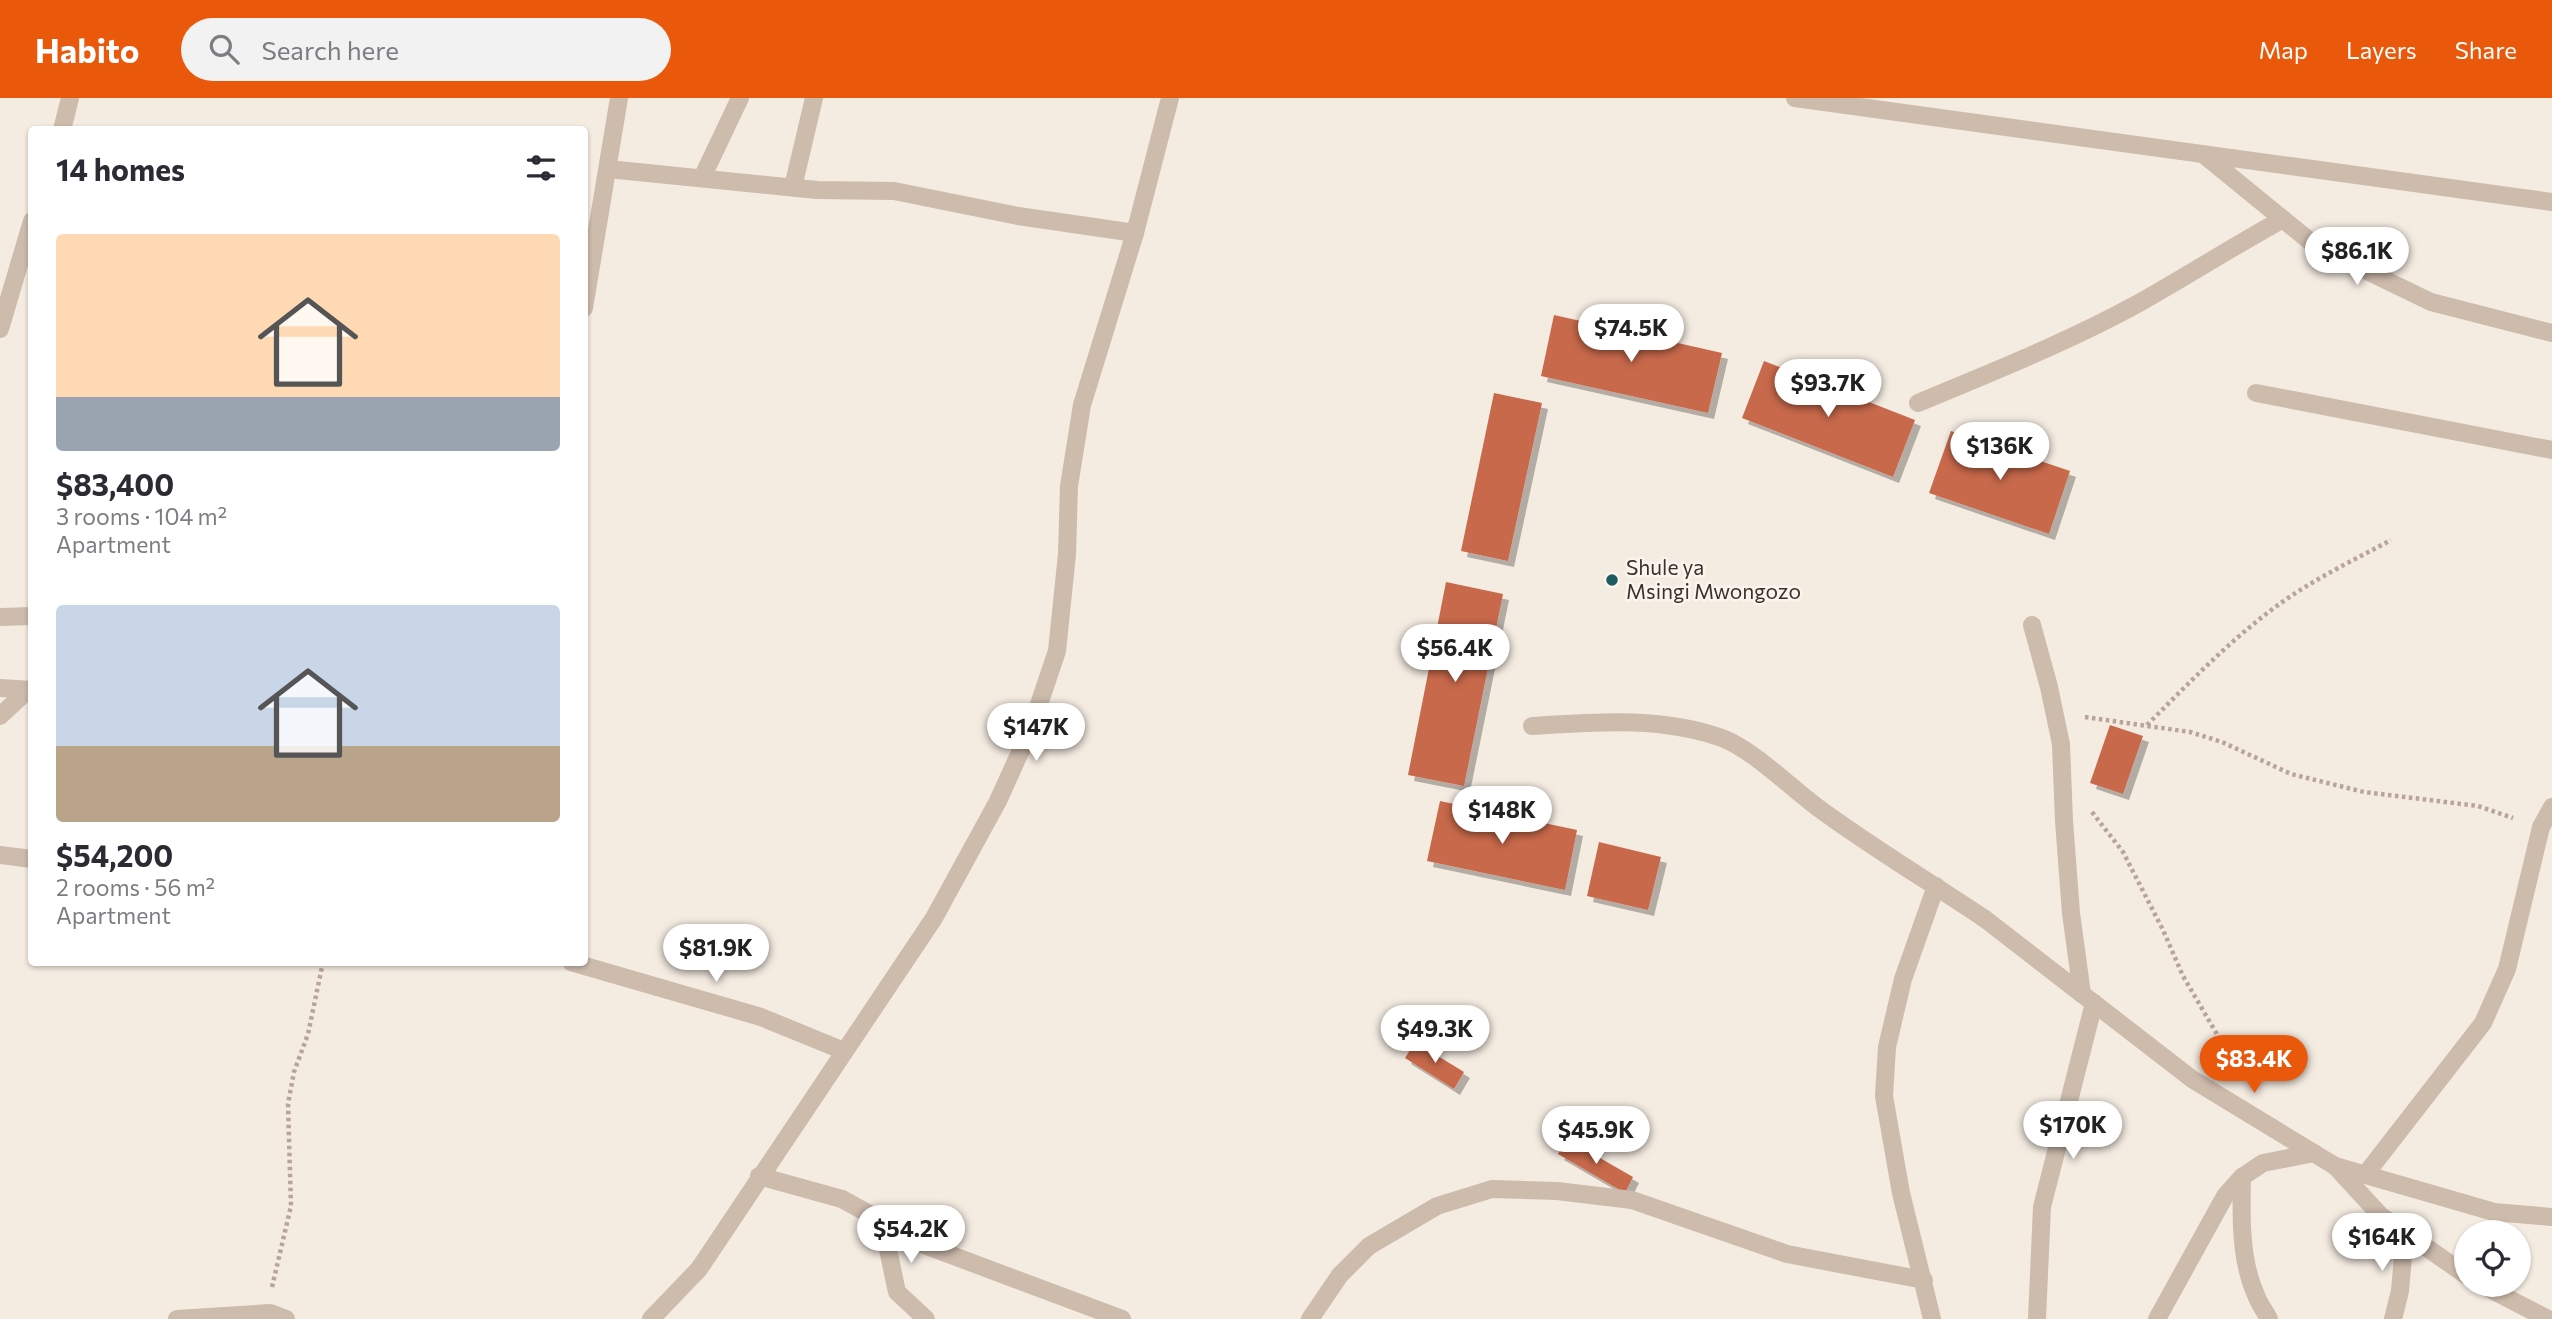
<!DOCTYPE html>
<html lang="en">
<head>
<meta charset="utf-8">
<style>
	body { margin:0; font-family:Commissioner,sans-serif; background:#f2f2f3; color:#2b2b33; height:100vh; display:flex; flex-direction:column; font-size:26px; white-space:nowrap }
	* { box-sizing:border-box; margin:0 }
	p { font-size:23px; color:#7c7c81 }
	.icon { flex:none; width:38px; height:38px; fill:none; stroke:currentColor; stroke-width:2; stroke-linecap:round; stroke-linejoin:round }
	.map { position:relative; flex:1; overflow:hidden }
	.drawer { position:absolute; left:28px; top:28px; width:560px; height:840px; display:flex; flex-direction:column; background:#fff; border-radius:7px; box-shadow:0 2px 5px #0004 }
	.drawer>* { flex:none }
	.tools { position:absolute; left:2454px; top:1122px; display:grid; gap:14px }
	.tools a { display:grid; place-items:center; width:77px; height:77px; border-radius:50%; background:#fff; box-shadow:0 2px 5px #0004; font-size:35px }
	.price { position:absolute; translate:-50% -60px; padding:0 16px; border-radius:24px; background:#fff; color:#222; font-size:23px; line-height:46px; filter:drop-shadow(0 2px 4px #0008) }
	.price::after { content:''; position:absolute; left:50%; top:42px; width:21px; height:16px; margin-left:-10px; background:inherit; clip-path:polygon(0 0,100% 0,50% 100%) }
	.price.current { background:#ea580c; color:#fff }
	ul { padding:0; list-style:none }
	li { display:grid; align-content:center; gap:14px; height:371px; padding:0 28px }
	li span { display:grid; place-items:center; height:217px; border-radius:7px; color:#555 }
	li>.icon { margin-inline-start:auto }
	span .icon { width:126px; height:126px; fill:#fffc; stroke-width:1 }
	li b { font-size:30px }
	h2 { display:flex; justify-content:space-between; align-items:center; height:84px; padding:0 28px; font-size:30px }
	header { display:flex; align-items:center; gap:42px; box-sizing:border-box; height:98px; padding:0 35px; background:#ea580c; color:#fff }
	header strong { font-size:33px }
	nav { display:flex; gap:38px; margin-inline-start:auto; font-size:24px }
	.search { width:490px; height:63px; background:#f2f2f3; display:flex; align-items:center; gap:18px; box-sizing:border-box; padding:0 24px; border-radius:38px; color:#7c7c81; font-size:26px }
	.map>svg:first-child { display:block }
</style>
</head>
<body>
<header>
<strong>Habito</strong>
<div class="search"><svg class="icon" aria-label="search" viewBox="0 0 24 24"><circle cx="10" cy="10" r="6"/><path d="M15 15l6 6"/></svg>Search here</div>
<nav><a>Map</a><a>Layers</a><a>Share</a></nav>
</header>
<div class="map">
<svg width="2552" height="1221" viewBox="0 0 2552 1221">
	<defs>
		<filter id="shadow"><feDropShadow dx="6" dy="6" stdDeviation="0" flood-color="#0004"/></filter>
	</defs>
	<rect width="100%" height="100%" fill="#f4ebe1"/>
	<g fill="#c8694b" filter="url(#shadow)">
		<path d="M1554 217 1722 255 1708 315 1541 278Z"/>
		<path d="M1764 263 1915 322 1893 379 1742 320Z"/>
		<path d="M1494 295 1542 305 1508 463 1461 453Z"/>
		<path d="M1951 333 2070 373 2049 436 1929 395Z"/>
		<path d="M1446 484 1503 496 1464 688 1408 677Z"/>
		<path d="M2110 627 2143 638 2123 696 2090 685Z"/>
		<path d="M1440 703 1577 732 1565 792 1427 763Z"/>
		<path d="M1599 744 1661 759 1648 812 1587 798Z"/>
		<path d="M1415 944 1464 974 1454 991 1405 960Z"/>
		<path d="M1567 1041 1633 1079 1625 1095 1558 1056Z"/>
	</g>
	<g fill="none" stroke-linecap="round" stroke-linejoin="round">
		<g stroke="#b9a596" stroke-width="4.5" stroke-dasharray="3.5 3.5" stroke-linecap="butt">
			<path d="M2085 619 2190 634 2222 644 2291 676 2364 694 2478 708 2513 720"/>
			<path d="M2147 627C2188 586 2227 545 2274 510 2310 483 2352 463 2391 442"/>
			<path d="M2092 714 2123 754 2163 832 2183 878 2239 974"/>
			<path d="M272 1189 291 1108 288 1006 294 974 308 936 323 864"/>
		</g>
		<g stroke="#cdbbac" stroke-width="18">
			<path d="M1918 305C1992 274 2068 244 2139 205 2187 178 2234 148 2283 121"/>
			<path d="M2032 527 2049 589 2061 646 2064 723 2071 815 2082 896"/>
			<path d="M1532 628C1595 624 1661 618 1722 640 1752 651 1790 689 1817 709 1871 749 1930 784 1985 821"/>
			<path d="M1310 1221 1340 1177 1369 1148 1437 1108 1492 1091 1557 1093 1632 1102 1787 1156 1924 1182"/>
		</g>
		<g stroke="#cdbbac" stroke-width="18">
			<path d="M1795 0 2552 104"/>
			<path d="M62 32 70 0"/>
			<path d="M2203 56 2317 149 2431 204 2552 235"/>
			<path d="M608 71 817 92 894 93 1018 118 1135 135"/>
			<path d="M702 80 740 0"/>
			<path d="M793 89 814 0"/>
			<path d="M584 210 619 0"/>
			<path d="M0 231 32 123"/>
			<path d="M2256 295 2552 352"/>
			<path d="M0 519 32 518"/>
			<path d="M0 590 32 592"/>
			<path d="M0 618 28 592"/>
			<path d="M0 757 32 761"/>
			<path d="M1985 821 2192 981 2335 1068 2494 1114 2552 1119"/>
			<path d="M571 864 761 919 844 953"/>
			<path d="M2335 1068 2381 1118 2466 1177"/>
			<path d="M2365 1077 2483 925 2507 871 2541 729 2552 709"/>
			<path d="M759 1078 842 1101 927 1148 1122 1221"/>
			<path d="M2242 1079C2241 1117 2240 1162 2256 1197 2259 1206 2265 1213 2269 1221"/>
			<path d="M882 1123 897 1194 926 1221"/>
			<path d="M2480 1186 2548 1221"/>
			<path d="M177 1221 270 1215 286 1221"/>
			<path d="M651 1221 699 1171 934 820 998 703 1031 630 1057 553 1067 456 1069 388 1082 307 1135 135 1170 0"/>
			<path d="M1932 1221 1901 1095 1884 998 1887 949 1903 881 1936 788"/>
			<path d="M2037 1221 2042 1109 2094 905"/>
			<path d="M2157 1221 2225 1098 2242 1079 2263 1065 2314 1055"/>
			<path d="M2393 1221 2400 1193 2405 1135"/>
		</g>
	</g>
	<circle fill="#1f5a5e" stroke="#fbf5ee" stroke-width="2.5" cx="1612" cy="482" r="7"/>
	<g text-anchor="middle" stroke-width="5" stroke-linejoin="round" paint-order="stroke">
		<g font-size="21" fill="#3b302b" stroke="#fbf5ee" text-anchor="start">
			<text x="1626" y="477">Shule ya<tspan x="1626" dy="24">Msingi Mwongozo</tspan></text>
		</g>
	</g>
</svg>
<div class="tools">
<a><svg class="icon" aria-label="locate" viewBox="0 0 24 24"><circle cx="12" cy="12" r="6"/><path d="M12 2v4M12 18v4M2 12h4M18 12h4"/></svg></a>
</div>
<b class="price" style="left:2357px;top:189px">$86.1K</b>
<b class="price" style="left:1631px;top:266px">$74.5K</b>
<b class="price" style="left:1828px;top:321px">$93.7K</b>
<b class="price" style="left:2000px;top:384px">$136K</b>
<b class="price" style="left:1455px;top:586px">$56.4K</b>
<b class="price" style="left:1036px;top:665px">$147K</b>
<b class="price" style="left:1502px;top:748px">$148K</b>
<b class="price" style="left:716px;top:886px">$81.9K</b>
<b class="price" style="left:1435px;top:967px">$49.3K</b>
<b class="price current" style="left:2254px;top:997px">$83.4K</b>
<b class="price" style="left:2073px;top:1063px">$170K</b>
<b class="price" style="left:1596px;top:1068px">$45.9K</b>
<b class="price" style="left:911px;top:1167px">$54.2K</b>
<b class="price" style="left:2382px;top:1175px">$164K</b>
<section class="drawer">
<h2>14 homes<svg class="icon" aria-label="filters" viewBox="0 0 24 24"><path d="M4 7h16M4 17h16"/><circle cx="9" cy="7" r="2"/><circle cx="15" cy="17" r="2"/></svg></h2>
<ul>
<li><span style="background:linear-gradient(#ffd9b3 75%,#9aa5b1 0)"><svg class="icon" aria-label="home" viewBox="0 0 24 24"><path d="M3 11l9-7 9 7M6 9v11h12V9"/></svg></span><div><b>$83,400</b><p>3 rooms · 104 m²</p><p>Apartment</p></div></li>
<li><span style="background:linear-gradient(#c9d6e8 65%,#b9a48a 0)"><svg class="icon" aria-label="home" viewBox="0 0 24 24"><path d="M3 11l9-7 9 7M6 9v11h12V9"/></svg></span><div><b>$54,200</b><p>2 rooms · 56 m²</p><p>Apartment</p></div></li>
</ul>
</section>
</div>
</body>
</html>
